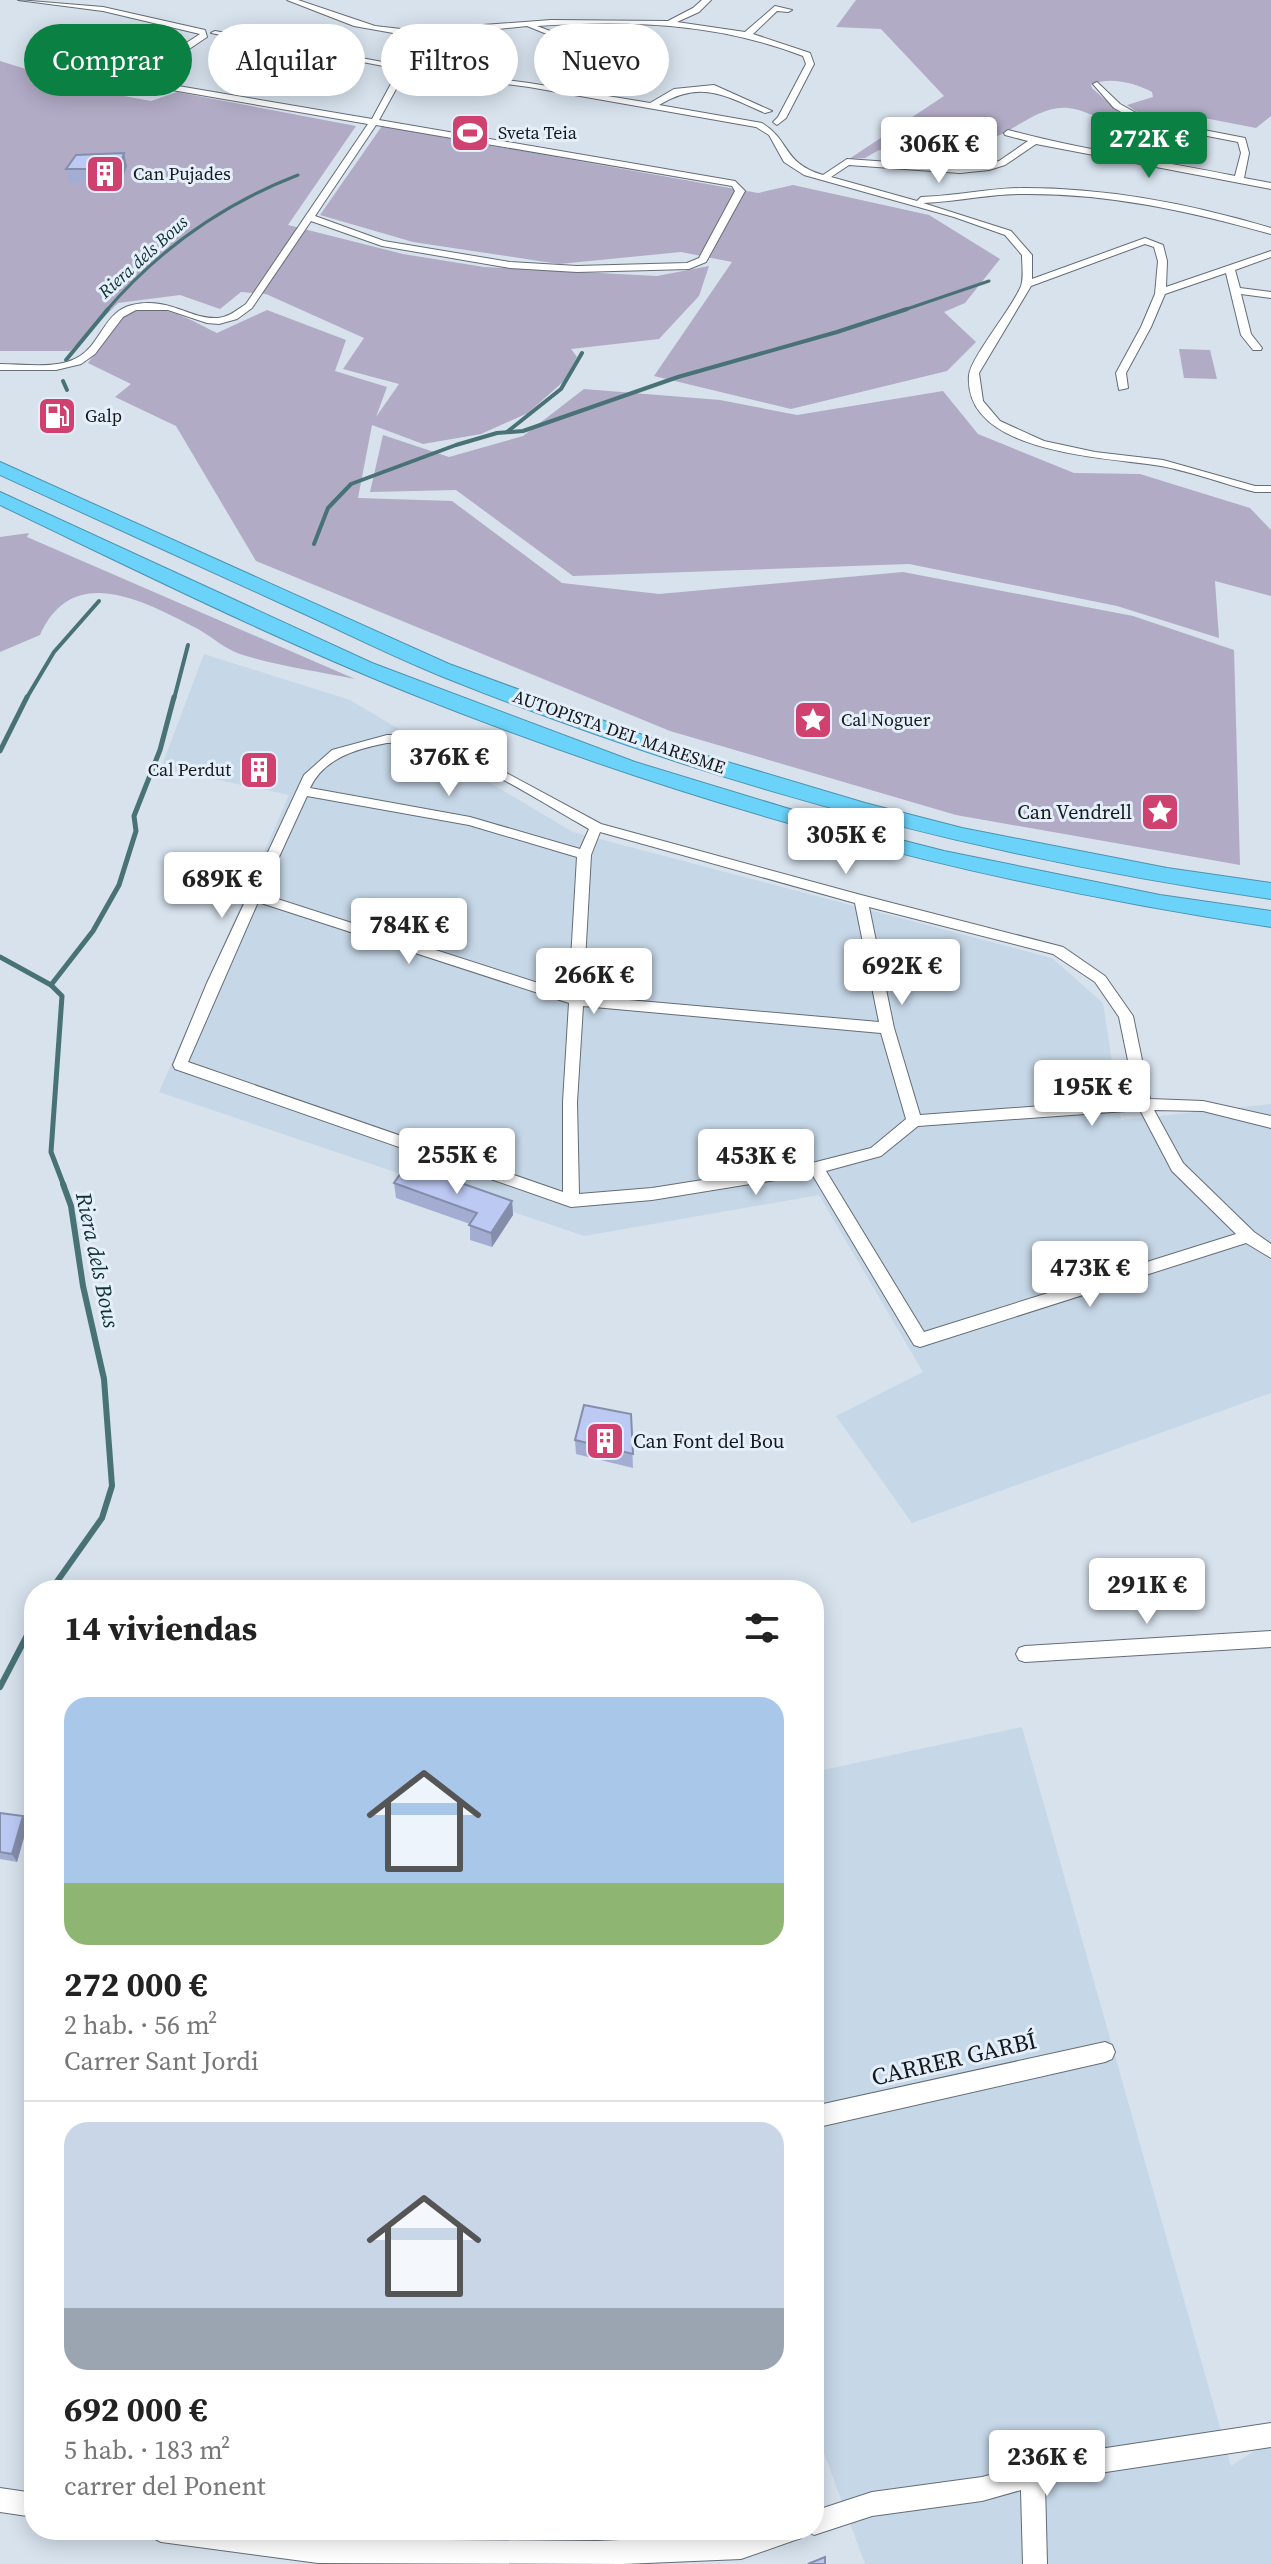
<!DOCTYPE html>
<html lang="es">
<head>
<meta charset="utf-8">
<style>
	body { margin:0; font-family:"Source Serif 4",serif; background:#f2f2f2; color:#222; height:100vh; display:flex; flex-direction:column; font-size:30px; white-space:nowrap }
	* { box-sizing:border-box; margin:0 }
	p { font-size:26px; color:#767676 }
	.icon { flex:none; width:44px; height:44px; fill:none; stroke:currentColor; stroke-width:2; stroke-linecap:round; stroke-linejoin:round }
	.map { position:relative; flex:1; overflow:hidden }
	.sheet { position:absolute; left:24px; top:1580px; width:800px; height:960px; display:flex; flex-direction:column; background:#fff; border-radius:32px; box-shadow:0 4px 20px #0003 }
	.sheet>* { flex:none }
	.guide { position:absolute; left:24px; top:24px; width:800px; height:72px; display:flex; gap:16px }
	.price { position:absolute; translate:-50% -68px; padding:0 18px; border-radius:8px; background:#fff; color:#222; font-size:26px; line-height:52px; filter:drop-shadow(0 2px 4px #0008) }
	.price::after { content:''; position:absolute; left:50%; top:48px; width:24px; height:18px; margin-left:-12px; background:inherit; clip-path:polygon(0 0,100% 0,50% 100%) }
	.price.active { background:#0b8043; color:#fff }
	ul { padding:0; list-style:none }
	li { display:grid; align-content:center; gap:16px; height:424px; padding:0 40px }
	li+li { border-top:2px solid #e0e0e0 }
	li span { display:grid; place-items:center; height:248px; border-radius:24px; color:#555 }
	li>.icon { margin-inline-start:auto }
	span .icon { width:144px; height:144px; fill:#fffc; stroke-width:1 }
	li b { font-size:34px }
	h2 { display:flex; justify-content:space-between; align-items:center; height:96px; padding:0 40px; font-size:34px }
	.chip { padding:0 28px; border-radius:36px; background:#fff; box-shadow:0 4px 20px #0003; font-size:28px; line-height:72px }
	.chip.active { background:#0b8043; color:#fff }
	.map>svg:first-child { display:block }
</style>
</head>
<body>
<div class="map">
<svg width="1271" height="2564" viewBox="0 0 1271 2564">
	<rect width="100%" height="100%" fill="#d7e2ed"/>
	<g fill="#c6d7e7">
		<path d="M204 654 350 700 573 832 1052 958 1103 1003 1121 1120 1271 1104V1393L912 1523 836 1416 923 1372 819 1195 584 1236 159 1092 289 795 161 768Z"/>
		<path d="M1022 1727 1231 2466 1271 2440V2564H865L814 2426V1772Z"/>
	</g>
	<g fill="#b1abc6">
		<path d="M856 0H1271V116L1256 128 1194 116 1186 125 1143 116 1127 105 1153 97 1152 92C1135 83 1109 76 1091 85L1092 88 1122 115C1104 126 1087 109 1068 108 1039 105 1014 132 987 140 978 143 971 137 963 137 945 138 930 144 916 154L879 150 865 158 849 159 944 96 881 29 836 27Z"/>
		<path d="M0 61 97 91 151 101 177 92 356 126 288 225 403 254 484 267 657 276 709 266 699 296 659 339 571 349 577 357 564 381 528 413 481 434 423 444 372 425 358 498 452 501 562 583 659 594 903 572 1133 616 1234 650 1240 865 956 815 670 731 256 561 176 426 115 397 131 384 88 363C99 349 110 330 123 318 151 295 191 320 217 333L267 310 346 340 335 371 387 387 376 417 399 384 343 369 364 338 266 294 241 292 220 309 180 295 118 303 70 351H0Z"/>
		<path d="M382 126 758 193 793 185 929 215 1000 259 965 303 944 312 976 342 947 371 791 409 654 376 732 262 681 252 559 264 413 242 320 215Z"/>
		<path d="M1179 349 1210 350 1217 379 1184 378Z"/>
		<path d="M584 389 720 400 797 415 943 391 978 434 1074 473 1140 474 1250 508 1271 530V596L1215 581 1219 638 1117 606 909 564 573 576 456 490 370 492 383 435 449 457 523 436Z"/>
		<path d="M29 533 27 537 355 679C317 671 277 666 240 654 225 649 212 637 198 629 145 602 73 561 40 635L0 652V537Z"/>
	</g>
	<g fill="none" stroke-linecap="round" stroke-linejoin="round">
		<g stroke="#487276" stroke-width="3">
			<path d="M106 311C159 249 223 204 298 175"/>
			<path d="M901 311 989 281"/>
		</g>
		<g stroke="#487276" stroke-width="4">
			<path d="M66 360 108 309"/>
			<path d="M63 381 67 390"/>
			<path d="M507 432 561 389 582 353"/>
			<path d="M314 544 328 508 351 484 456 445 497 433 523 431 678 377 837 332 907 309"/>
			<path d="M26 699 54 652 99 601"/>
			<path d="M174 699 188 645"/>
		</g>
		<g stroke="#487276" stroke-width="5">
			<path d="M0 751 27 697"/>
			<path d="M0 957 51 985 62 996 51 1152 64 1186"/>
			<path d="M51 985 93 931 119 885 136 831 134 816 160 750 174 697"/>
		</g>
		<g stroke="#487276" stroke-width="6">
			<path d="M51 1590 102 1518 112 1486 104 1379 83 1286 71 1206 63 1184"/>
			<path d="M0 1687 34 1622"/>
		</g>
		<defs>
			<g id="minor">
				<path d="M18 0 103 7 205 30 207 37 143 80 372 119 399 69 211 33 215 31 399 65 406 71 379 120 735 181 745 191 706 262 689 269 577 272 510 268 382 246 311 221 252 308 237 319 219 324 207 323 168 310H136L123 317 95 354 81 364 56 370H0V364C24 364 59 370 80 356 101 343 105 311 132 305 169 296 190 320 218 318 229 317 237 310 246 304L368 124 137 84 134 77 200 34 103 11ZM376 125 732 186 735 191 699 258 687 263 577 266 510 262 384 241 315 216Z"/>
				<path d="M287 0H298L375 26 427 32 469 26 551 20 668 21 693 8 702 0H711L699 12 677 22 745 32 775 6 792 10 788 12 777 11 753 34 810 53 814 64 786 118 777 125 773 122 778 117 806 64 803 56C718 23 629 20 537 26L616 56 662 63 659 67 611 60 527 26 432 36H410L354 26Z"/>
				<path d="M410 67 529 83 650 103 674 89 714 85 772 111 765 113C724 95 701 80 659 105L762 123C791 141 782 163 823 175L847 159 960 167 988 164 999 161 1028 141 1005 135 1004 133 1008 130C1082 150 1160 161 1235 176L1241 153 1238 142 1141 123 1114 108 1093 84 1097 82 1120 104 1147 119 1245 138 1249 153 1244 178 1271 183V189L1036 144 1005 165 989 170 960 173 849 165 831 177 917 201 921 197C956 196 990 188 1024 188 1108 188 1191 204 1271 228V234C1189 211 1107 193 1022 194 989 194 956 202 923 203L1011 231 1032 255V279L1145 238 1163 245 1167 261 1166 287 1271 251V257L1235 270 1240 288 1271 292V298L1241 294 1251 334 1262 348 1261 350H1253L1241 335 1226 273 1165 294 1151 327 1126 373 1128 388 1119 390 1116 373 1141 327 1155 294 1158 261 1154 247 1145 244 1031 286 979 373 983 401 1000 421 1044 441 1095 452 1163 460 1255 486H1271V492H1255C1224 484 1193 472 1161 466 1109 457 963 455 969 375 971 357 1013 307 1021 286 1024 277 1022 265 1022 255L1005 235 954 217 804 175 784 162 769 135 756 127 529 87 407 71Z"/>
				<path d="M387 735H416L446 744 488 763 601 824 861 895 1063 947 1105 976 1133 1016 1150 1099 1203 1101 1271 1116V1128L1203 1111 1154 1110 1183 1163 1254 1232 1271 1244V1258L1246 1243 920 1347 914 1345 812 1174 652 1200 571 1207 175 1069 173 1065 207 983 304 775 332 750ZM387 743C397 743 408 742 418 744 469 755 541 802 589 829L580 849 470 817 310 788C324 758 356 749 387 743ZM307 796 469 825 577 857 569 993 262 894ZM600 832 855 903 879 1022 583 996 591 855ZM258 902 569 1003 563 1102V1192L188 1062ZM869 907 1053 954 1095 982 1119 1017 1136 1099 920 1115 894 1028ZM583 1006 881 1033 906 1119 871 1148 816 1162 652 1188 579 1194 577 1102ZM1140 1110 1172 1171 1236 1234 924 1332 826 1171 881 1156 918 1126Z"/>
				<path d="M1271 1631V1647L1025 1662 1019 1660 1016 1654 1019 1648 1025 1646Z"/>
				<path d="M1105 2042 1112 2045 1115 2052 1112 2059 1105 2062 814 2128V2106Z"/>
				<path d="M1271 2423V2447L1073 2477 1045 2484 1047 2564H1023L1021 2490 982 2501 872 2516 814 2535 805 2530 801 2538 741 2559 623 2564 318 2563 161 2542 153 2538 149 2530H251L318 2539 597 2541 741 2535 756 2530H814V2511L872 2492 982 2477 1073 2453Z"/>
				<path d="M0 2488 34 2493V2517L0 2512Z"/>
			</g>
			<g id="motorway">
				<path d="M0 462 449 664 667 744 865 803 962 828 1167 868 1271 883V899C991 859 719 787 456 682 399 660 345 632 289 607 193 563 96 519 0 475Z"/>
				<path d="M0 492 372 663 635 762 842 825 944 851 1160 895 1271 911V927C970 882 695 807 412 694 272 638 136 570 0 505Z"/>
			</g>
		</defs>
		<use href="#minor" stroke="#646d77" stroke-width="2"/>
		<use href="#motorway" stroke="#4d92ad" stroke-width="2"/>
		<use href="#minor" fill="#fff" fill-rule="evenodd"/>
		<use href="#motorway" fill="#6bd3fa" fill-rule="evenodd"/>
	</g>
	<g fill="#a2add1">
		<path d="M127 166 121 183H69L66 169Z"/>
		<path d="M394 1183 512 1201 513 1215 492 1247 470 1240V1224L396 1198Z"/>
		<path d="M631 1414 633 1468 576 1454 575 1440Z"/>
		<path d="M0 1813 23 1816 28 1823 17 1862 0 1859Z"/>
	</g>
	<g fill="#848daa">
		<path d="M124 153 127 166 121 183 119 169Z"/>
		<path d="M512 1201 513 1215 492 1247 491 1233Z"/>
		<path d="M23 1816 28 1823 17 1862 12 1854Z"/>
	</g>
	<g fill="#bcc9f3" stroke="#848daa" stroke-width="2">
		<path d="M124 153 119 169H66L76 155Z"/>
		<path d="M407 1164 512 1201 491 1233 469 1225 477 1213 394 1183Z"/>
		<path d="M584 1405 631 1414 633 1454 575 1440Z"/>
		<path d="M0 1813 23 1816 12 1854 0 1852Z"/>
		<path d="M825 2557V2564H808Z"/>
	</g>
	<defs>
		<symbol id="stadium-square" viewBox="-11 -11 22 22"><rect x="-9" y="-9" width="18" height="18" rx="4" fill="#cf4270" stroke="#e4effa"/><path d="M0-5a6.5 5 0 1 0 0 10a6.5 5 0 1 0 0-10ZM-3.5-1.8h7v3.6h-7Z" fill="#fff"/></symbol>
		<symbol id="building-square" viewBox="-11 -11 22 22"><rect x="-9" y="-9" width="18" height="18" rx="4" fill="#cf4270" stroke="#e4effa"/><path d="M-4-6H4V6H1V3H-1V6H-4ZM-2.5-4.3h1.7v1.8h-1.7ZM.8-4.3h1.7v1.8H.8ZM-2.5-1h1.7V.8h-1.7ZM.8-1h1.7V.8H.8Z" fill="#fff"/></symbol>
		<symbol id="fuel-square" viewBox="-11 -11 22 22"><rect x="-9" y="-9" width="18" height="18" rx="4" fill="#cf4270" stroke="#e4effa"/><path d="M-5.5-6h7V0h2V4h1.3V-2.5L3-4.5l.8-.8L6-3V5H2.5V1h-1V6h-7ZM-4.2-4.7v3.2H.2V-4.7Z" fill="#fff"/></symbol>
		<symbol id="sight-square" viewBox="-11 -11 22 22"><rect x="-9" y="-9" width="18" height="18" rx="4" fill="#cf4270" stroke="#e4effa"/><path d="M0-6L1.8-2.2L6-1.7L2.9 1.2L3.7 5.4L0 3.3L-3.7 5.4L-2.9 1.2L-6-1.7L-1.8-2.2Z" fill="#fff"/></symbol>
	</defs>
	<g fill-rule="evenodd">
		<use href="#stadium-square" x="448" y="111" width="44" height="44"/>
		<use href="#building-square" x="83" y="152" width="44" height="44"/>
		<use href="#fuel-square" x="35" y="394" width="44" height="44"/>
		<use href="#sight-square" x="791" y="698" width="44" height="44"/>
		<use href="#building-square" x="237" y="748" width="44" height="44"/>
		<use href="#sight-square" x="1138" y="790" width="44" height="44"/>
		<use href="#building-square" x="583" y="1419" width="44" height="44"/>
	</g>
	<g text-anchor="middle" stroke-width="6" stroke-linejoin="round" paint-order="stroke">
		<g font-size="18" fill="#15191d" stroke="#e4effa" text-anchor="start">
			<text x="498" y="139">Sveta Teia</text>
			<text x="133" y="180">Can Pujades</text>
			<text x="85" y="422">Galp</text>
			<text x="841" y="726">Cal Noguer</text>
			<text x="231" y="776" text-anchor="end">Cal Perdut</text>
		</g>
		<g font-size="18" font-style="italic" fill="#113032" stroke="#e4effa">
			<text transform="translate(143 257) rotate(-42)" y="6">Riera dels Bous</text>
		</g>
		<g font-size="18" fill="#15191d" stroke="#e4effa">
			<text transform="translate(619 732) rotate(19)" y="6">AUTOPISTA DEL MARESME</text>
		</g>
		<g font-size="20" fill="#15191d" stroke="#e4effa" text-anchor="end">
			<text x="1132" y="819">Can Vendrell</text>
			<text x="633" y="1448" text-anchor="start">Can Font del Bou</text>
		</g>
		<g font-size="22" font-style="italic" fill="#113032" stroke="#e4effa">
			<text transform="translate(98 1260) rotate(78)" y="8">Riera dels Bous</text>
		</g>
		<g font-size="24" fill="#15191d" stroke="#e4effa">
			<text transform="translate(954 2059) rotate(-13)" y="8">CARRER GARBÍ</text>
		</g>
	</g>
</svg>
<b class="price active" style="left:1149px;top:180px">272K €</b>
<b class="price" style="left:939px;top:185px">306K €</b>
<b class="price" style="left:449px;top:798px">376K €</b>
<b class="price" style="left:846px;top:876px">305K €</b>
<b class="price" style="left:222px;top:920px">689K €</b>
<b class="price" style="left:409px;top:966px">784K €</b>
<b class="price" style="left:902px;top:1007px">692K €</b>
<b class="price" style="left:594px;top:1016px">266K €</b>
<b class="price" style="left:1092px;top:1128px">195K €</b>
<b class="price" style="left:457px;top:1196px">255K €</b>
<b class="price" style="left:756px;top:1197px">453K €</b>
<b class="price" style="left:1090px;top:1309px">473K €</b>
<b class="price" style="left:1147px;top:1626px">291K €</b>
<b class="price" style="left:1047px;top:2498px">236K €</b>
<div class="guide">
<a class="chip active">Comprar</a>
<a class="chip">Alquilar</a>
<a class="chip">Filtros</a>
<a class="chip">Nuevo</a>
</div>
<section class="sheet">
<h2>14 viviendas<svg class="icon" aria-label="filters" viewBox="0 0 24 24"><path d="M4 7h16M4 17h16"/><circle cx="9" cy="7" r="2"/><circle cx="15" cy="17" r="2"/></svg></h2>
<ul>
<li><span style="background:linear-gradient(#a9c7e8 75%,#8fb573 0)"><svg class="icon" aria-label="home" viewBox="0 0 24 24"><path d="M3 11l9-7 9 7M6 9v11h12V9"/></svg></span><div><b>272 000 €</b><p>2 hab. · 56 m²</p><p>Carrer Sant Jordi</p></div></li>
<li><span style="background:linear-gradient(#c9d6e8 75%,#9aa5b1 0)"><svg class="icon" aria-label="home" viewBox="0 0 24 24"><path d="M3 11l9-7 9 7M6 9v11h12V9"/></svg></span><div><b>692 000 €</b><p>5 hab. · 183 m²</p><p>carrer del Ponent</p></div></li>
</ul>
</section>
</div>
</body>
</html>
